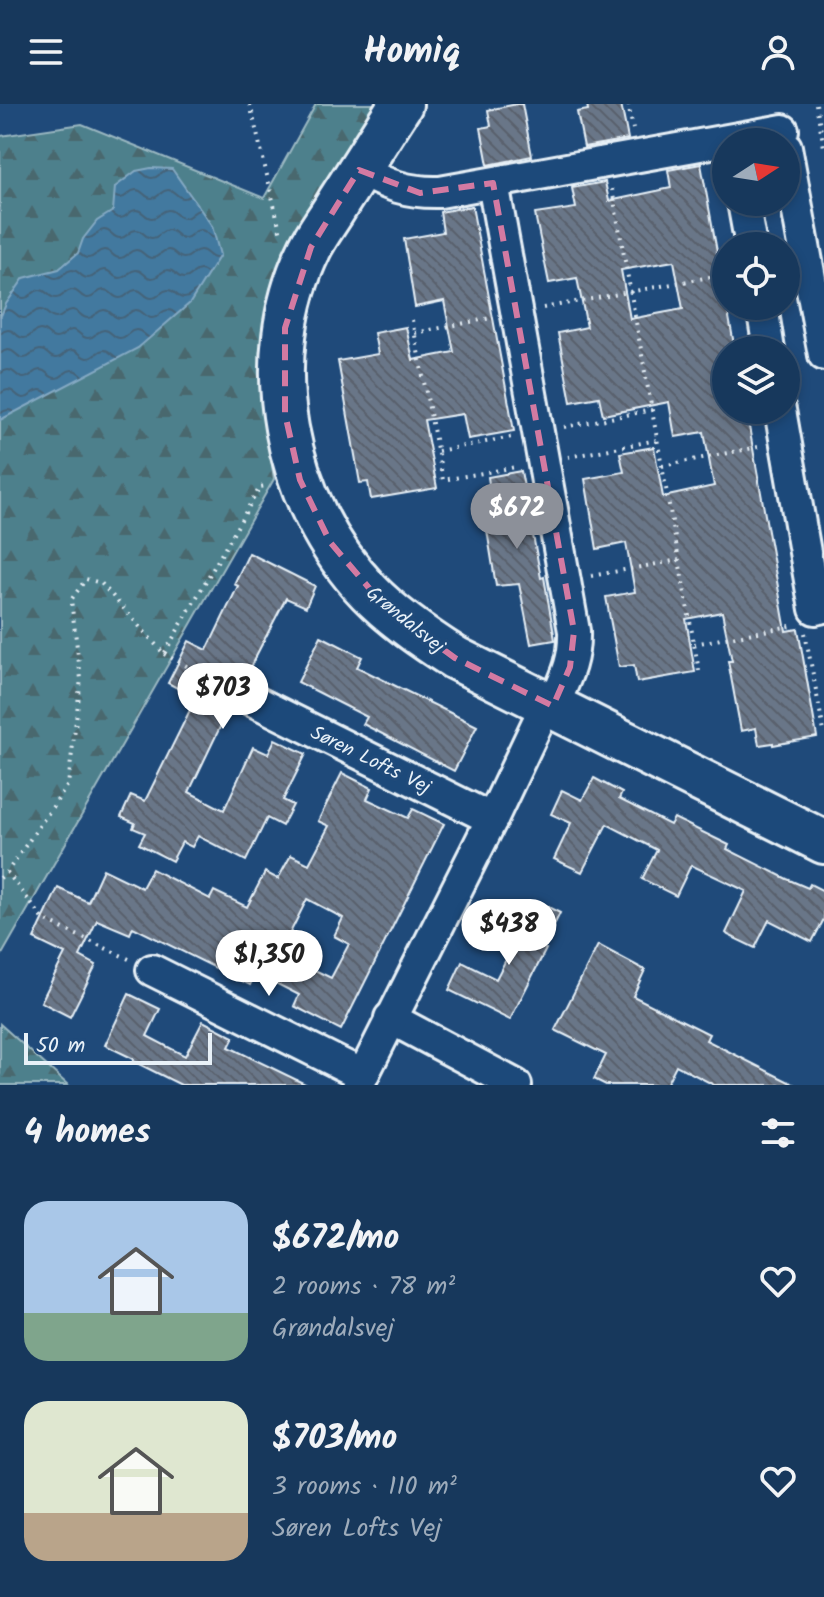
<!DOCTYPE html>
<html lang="en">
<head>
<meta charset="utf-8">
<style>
	body { margin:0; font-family:Kalam,sans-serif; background:#244365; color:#f1f3f6; height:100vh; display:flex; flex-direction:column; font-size:30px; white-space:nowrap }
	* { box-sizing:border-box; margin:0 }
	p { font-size:26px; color:#9eacbb }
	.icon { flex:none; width:44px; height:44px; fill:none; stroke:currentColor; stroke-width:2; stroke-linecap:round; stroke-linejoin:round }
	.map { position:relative; height:981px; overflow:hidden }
	.sheet { display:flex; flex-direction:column; background:#17385c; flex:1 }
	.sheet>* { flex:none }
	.needle { width:52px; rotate:78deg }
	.buttons { position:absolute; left:712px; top:24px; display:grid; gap:16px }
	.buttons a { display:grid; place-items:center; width:88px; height:88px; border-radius:50%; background:#17385c; box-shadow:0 4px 12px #0003,0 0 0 2px #365272; font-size:40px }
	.scale { position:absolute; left:24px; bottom:20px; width:188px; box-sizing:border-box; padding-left:8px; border:4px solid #e8f1f8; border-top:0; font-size:22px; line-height:28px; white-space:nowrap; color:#e8f1f8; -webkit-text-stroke:6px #1f4a7a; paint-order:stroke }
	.price { position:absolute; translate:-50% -68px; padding:0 18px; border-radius:28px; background:#fff; color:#222; font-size:26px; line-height:52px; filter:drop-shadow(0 2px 4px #0008) }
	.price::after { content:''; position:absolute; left:50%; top:48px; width:24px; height:18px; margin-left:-12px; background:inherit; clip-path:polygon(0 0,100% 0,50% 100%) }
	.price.active { background:#8c9099; color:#fff }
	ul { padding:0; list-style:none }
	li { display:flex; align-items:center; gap:24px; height:200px; padding:0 24px }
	li span { display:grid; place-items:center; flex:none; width:224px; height:160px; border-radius:24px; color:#555 }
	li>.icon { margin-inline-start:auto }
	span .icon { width:96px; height:96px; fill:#fffc; stroke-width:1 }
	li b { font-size:34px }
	h2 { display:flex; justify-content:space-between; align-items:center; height:96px; padding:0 24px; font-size:34px }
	header { display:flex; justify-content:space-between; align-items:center; height:104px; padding:0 24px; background:#17385c; font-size:36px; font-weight:600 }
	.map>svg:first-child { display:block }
</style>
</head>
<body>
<header><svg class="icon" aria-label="menu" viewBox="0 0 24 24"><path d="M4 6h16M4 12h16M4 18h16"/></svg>Homiq<svg class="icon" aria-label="person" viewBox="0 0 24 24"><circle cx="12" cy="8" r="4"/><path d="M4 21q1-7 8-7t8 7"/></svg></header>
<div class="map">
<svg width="824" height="981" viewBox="0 0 824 981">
	<defs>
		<pattern id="forest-firs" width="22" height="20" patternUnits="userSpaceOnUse" patternTransform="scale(2)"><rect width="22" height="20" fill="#4e808c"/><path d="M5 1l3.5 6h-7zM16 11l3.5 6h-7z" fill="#4a676e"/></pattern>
		<pattern id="water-waves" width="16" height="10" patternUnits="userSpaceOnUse" patternTransform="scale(2)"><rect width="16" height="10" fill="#42799f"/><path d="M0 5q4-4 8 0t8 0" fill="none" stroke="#446379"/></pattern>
		<pattern id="building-back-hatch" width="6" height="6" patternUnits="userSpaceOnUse" patternTransform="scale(2)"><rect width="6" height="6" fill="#697688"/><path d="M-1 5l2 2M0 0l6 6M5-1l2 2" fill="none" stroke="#59616c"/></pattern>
	</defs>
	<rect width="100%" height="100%" fill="#1f4a7a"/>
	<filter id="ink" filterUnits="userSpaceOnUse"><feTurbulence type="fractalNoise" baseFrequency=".0125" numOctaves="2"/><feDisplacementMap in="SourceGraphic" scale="16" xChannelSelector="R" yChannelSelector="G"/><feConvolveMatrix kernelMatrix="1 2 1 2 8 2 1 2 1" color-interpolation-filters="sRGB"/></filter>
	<g filter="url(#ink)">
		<g fill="url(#forest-firs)" stroke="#9bb8c2" stroke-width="2">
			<path d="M316 0H375L301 117 273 191 266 321 274 375 0 854V32L82 20 264 94Z"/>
			<path d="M0 920 68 981H0Z"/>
		</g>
		<path fill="url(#water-waves)" stroke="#84a9c3" stroke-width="2" d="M151 64 172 65 212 122 220 151 190 199 138 244 0 316V214L6 200 24 174 59 165 78 149 83 135 97 117 113 107 115 83 136 67Z"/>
		<g fill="url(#building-back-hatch)" stroke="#e8f1f8" stroke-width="2" fill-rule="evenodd">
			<path d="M517 0H522L532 52 488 61 481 24 491 22 488 6Z"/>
			<path d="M587 0H621L628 35 584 43 577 8 588 6Z"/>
			<path d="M701 60 735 246H726V306H746L786 527 798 525 817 633 773 641V639L759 641 756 624 741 627 728 557H732L722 508 686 515 695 568 637 578 634 561 619 563 606 493 635 488 626 439 597 445 585 375 624 368 620 349 654 343 663 393 714 382 704 328 675 333 669 298 603 311 599 293 571 298 558 229 587 223 577 174 549 179 535 110 576 104 572 84 605 78 609 97 671 84 668 66ZM674 157 683 205 630 215 621 166Z"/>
			<path d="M472 102 514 327 468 335 463 310 424 316 437 384 371 395 368 378 360 379 338 257 378 250 374 229 406 223 413 256 454 248 444 197 415 203 404 135 443 128 440 108Z"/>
			<path d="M521 367 541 474 544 473 555 536 531 540 519 480 496 482 482 395 491 394 488 373Z"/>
			<path d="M249 449 315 482 306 503 286 494 247 569 240 565 216 614 223 617 189 688 224 706 253 643 268 650 275 635 306 650 283 696 293 701 282 722 267 714 246 757 198 732 192 743 182 738 172 757 139 740 145 729 133 724 135 719 121 713 131 691 145 697 196 594 168 579 189 537 207 546 238 482 234 480Z"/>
			<path d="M321 532 362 553 357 563 477 622 454 667 363 620 367 613 298 578Z"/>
			<path d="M342 669 372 684 367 695 408 714 413 705 444 720 341 926 294 902 299 891 260 871 257 877 253 875 250 881 133 823 130 830 97 816 80 852 96 861 70 913 41 898 65 850 34 835 58 784 88 798 103 765 142 784 152 765 210 795 214 787 247 803 265 768 278 775 291 751 309 760 329 722 318 717ZM307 795 343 814 334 832 349 840 331 874 282 850 292 830 290 829Z"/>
			<path d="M594 674 622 689 619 695 670 721 674 714 729 741 727 745 787 775 808 784 810 780 824 787V815L812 838 769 816 755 844 728 831 726 829 746 787 691 761 676 792 642 775 657 746 607 720 582 768 554 755 571 719 551 710 562 686 582 696Z"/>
			<path d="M536 797 560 809 543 844 546 845 510 916 449 886 462 858 496 875Z"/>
			<path d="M598 841 645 866 633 892 709 930 706 936 795 981H714L676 961 666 981H606L594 975 606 951 555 926Z"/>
			<path d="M129 890 160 905 147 932 185 952 203 917 234 933 229 943 307 981H181L133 957 134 955 105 941Z"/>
		</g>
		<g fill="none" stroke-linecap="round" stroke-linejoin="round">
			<defs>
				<g id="street">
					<path d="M786 43 824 251"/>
					<path d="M359 66C387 81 408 89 440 88L783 26"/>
					<path d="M493 79 574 527C575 558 565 575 553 602"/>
					<path d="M743 98 751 142"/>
					<path d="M762 202 769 246"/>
					<path d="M780 306 815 505 824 503"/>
					<path d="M250 595 492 715"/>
					<path d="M152 866 363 971"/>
					<path d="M390 914 516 981"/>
					<path d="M358 981 492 715 547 599"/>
				</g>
				<path id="secondary" d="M401 0C380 32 360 65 339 97 330 113 318 128 310 144 255 255 284 399 369 488 394 514 425 535 455 554L824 738"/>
			</defs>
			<use href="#street" stroke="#e8f1f8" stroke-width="36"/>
			<use href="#secondary" stroke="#e8f1f8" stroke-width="48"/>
			<g stroke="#e8f1f8" stroke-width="4" stroke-dasharray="2 6" stroke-linecap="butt">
				<path d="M250 0 281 130"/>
				<path d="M628 0 633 25"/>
				<path d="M816 0 824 43"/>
				<path d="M612 85 699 567"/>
				<path d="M543 204 726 170"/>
				<path d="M412 216 443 376 516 363"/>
				<path d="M415 229 491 214"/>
				<path d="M564 323 652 306"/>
				<path d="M438 347 512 333"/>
				<path d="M568 353 657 336"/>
				<path d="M662 362 758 343"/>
				<path d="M591 472 679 456"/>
				<path d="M805 529 824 628"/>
				<path d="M694 540 796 521"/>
				<path d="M164 550 226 583"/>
				<path d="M7 768 44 816 129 855"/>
				<path d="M0 774 7 768 68 681 81 575 71 496 86 475 101 479 164 550 260 383 267 382"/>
			</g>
			<use href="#street" stroke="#1f4a7a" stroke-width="30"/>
			<use href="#secondary" stroke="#1f4a7a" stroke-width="42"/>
		</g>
	</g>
	<path fill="none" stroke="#d37aa2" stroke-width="6" stroke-dasharray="16 10" stroke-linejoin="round" d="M359 66 420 89 493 79 574 527 570 563 553 602 455 554 386 504 330 438 300 376 285 310V224L311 143Z"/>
	<g text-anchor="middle" stroke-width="7" stroke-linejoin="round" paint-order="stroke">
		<g font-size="20" fill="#e8f1f8" stroke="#1f4a7a">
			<text transform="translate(406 515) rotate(39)" y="7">Grøndalsvej</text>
			<text transform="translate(371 655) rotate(26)" y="7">Søren Lofts Vej</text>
		</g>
	</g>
</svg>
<div class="buttons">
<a><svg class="needle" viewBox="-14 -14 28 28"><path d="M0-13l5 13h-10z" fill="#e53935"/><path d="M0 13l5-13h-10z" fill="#9eacbb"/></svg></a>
<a><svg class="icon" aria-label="locate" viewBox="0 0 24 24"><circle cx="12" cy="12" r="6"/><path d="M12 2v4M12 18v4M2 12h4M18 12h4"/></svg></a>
<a><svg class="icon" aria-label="layers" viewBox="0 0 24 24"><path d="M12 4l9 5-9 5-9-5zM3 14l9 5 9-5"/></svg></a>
</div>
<div class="scale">50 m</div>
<b class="price active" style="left:517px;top:447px">$672</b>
<b class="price" style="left:223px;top:627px">$703</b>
<b class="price" style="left:509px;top:863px">$438</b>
<b class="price" style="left:269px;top:894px">$1,350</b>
</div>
<section class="sheet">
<h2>4 homes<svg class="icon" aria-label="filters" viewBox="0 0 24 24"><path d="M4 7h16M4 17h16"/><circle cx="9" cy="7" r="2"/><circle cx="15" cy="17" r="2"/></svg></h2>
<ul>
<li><span style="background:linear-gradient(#a9c7e8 70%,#7fa58c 0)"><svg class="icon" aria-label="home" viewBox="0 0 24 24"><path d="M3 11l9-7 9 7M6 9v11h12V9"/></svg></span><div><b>$672/mo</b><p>2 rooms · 78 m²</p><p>Grøndalsvej</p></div><svg class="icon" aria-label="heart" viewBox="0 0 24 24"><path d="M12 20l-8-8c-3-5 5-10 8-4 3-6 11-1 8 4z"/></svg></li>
<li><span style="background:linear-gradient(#dfe7d0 70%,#b9a48a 0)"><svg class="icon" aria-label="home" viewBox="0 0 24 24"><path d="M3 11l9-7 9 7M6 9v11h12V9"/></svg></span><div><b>$703/mo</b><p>3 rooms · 110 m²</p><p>Søren Lofts Vej</p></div><svg class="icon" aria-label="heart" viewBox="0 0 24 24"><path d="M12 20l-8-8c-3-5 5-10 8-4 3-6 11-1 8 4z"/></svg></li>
</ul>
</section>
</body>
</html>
